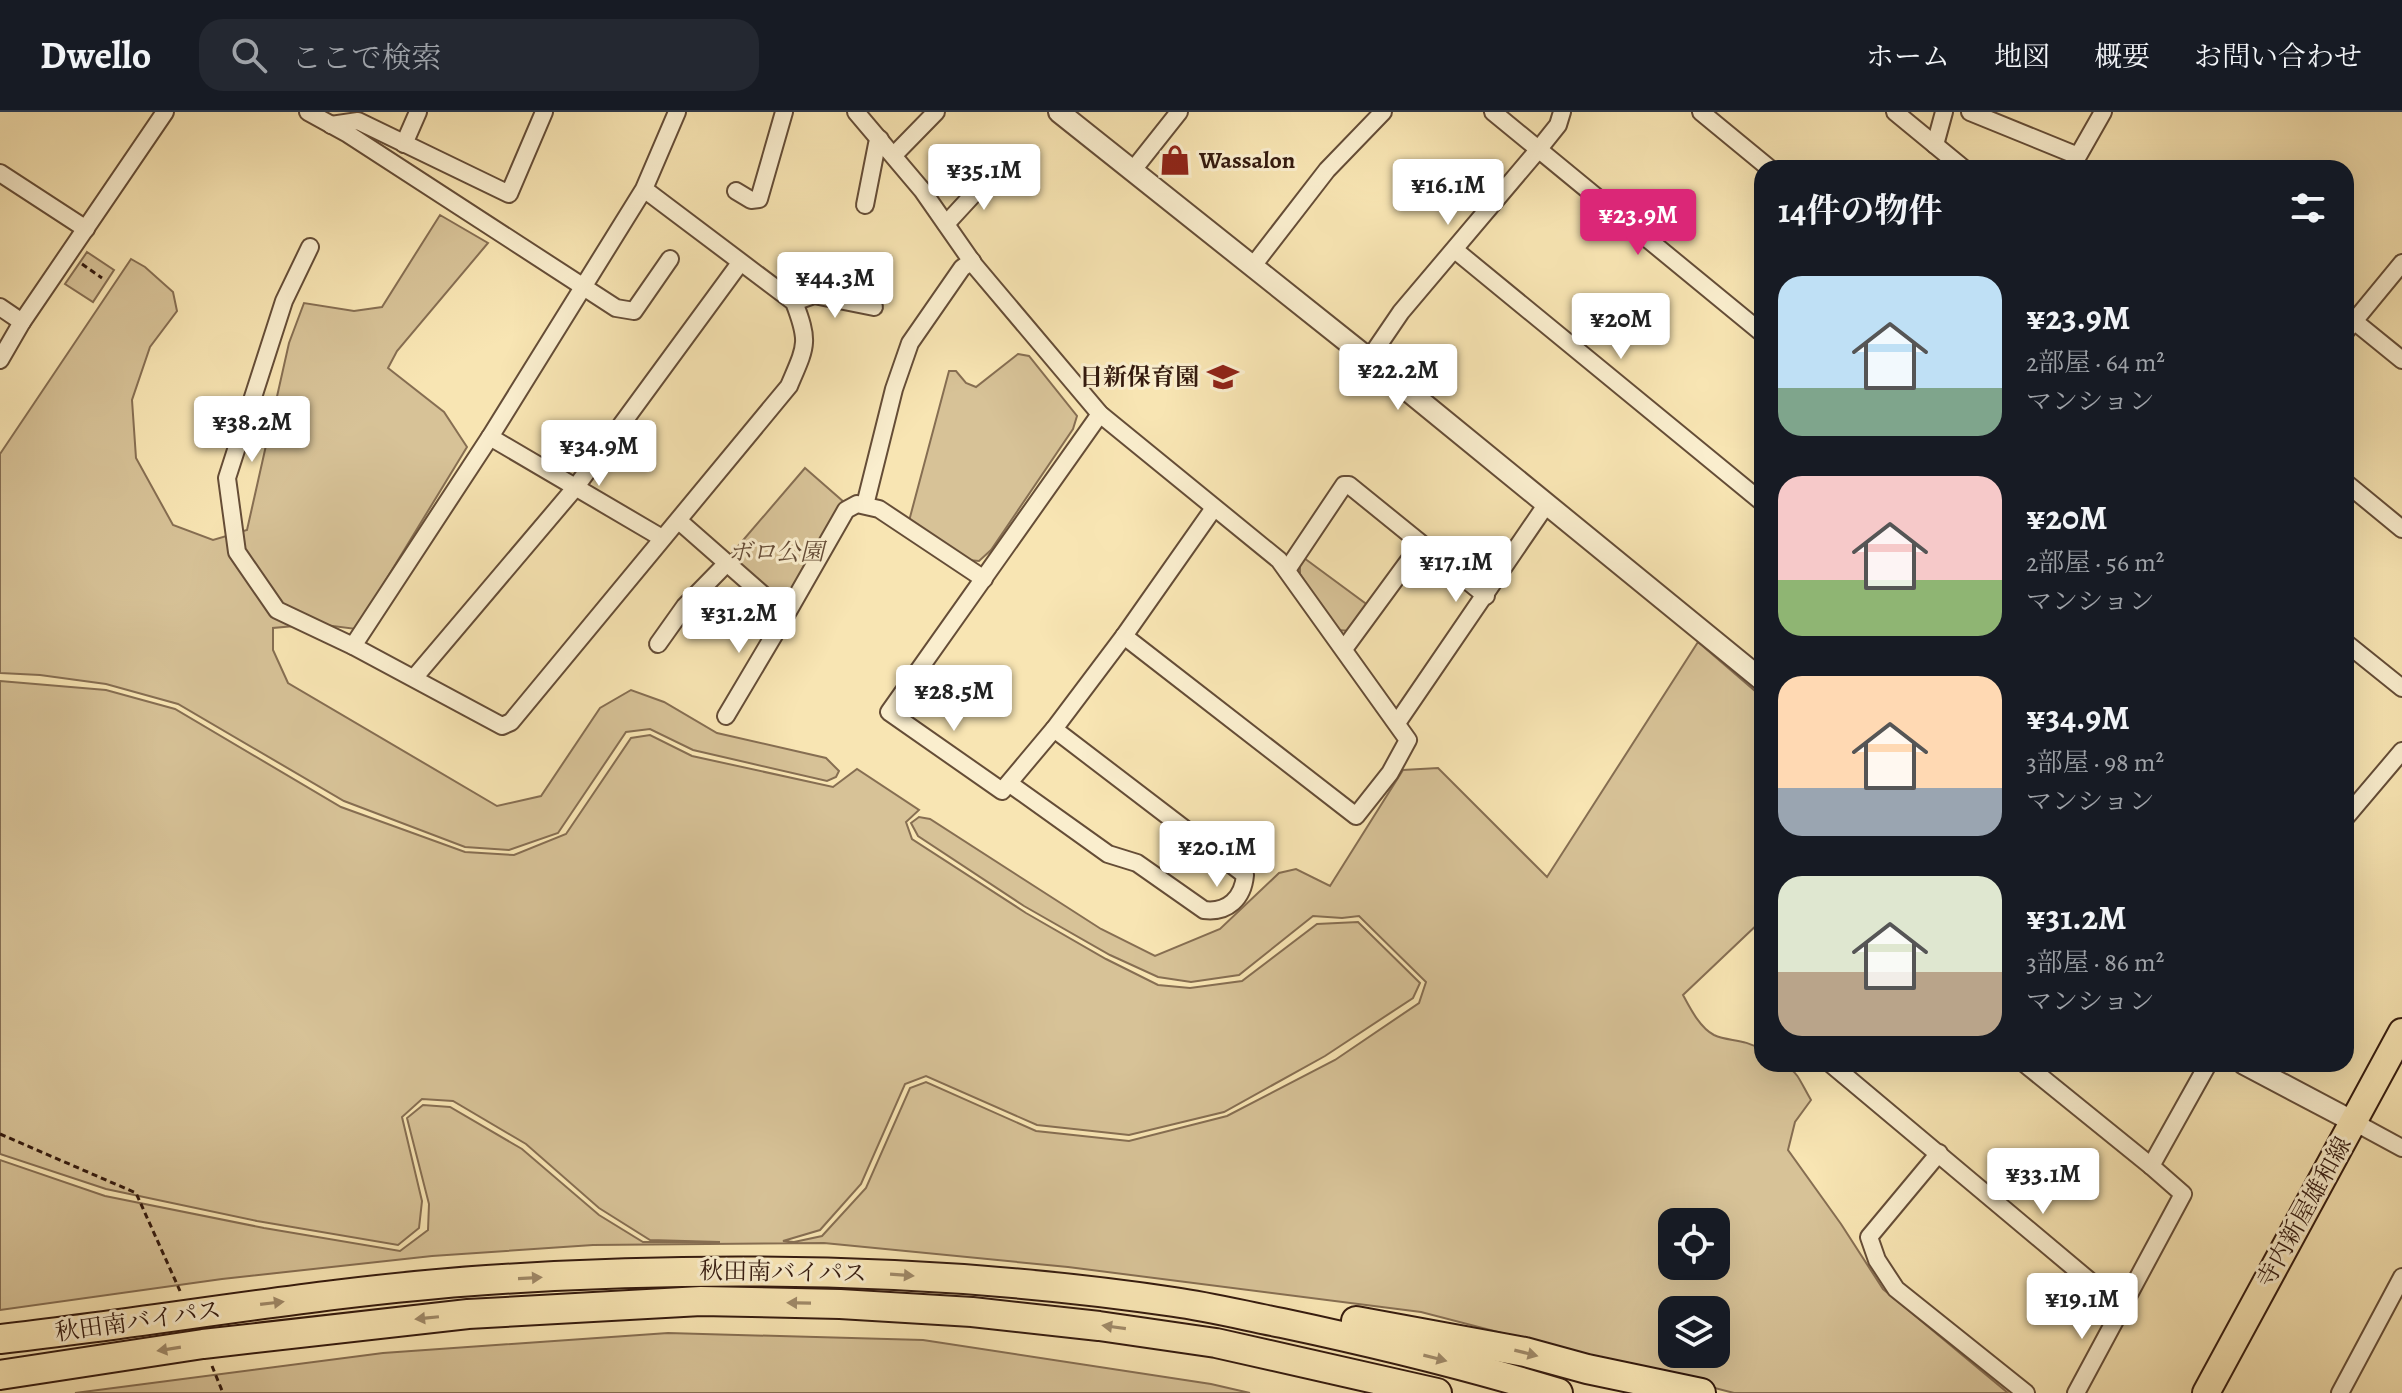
<!DOCTYPE html>
<html lang="ja">
<head>
<meta charset="utf-8">
<style>
	body { margin:0; font-family:Alegreya,"Noto Serif JP",serif; background:#242831; color:#f1f3f6; height:100vh; display:flex; flex-direction:column; font-size:30px; white-space:nowrap }
	* { box-sizing:border-box; margin:0 }
	p { font-size:26px; color:#9ea1a6 }
	.icon { flex:none; width:44px; height:44px; fill:none; stroke:currentColor; stroke-width:2; stroke-linecap:round; stroke-linejoin:round }
	.map { position:relative; flex:1; overflow:hidden }
	.sheet { position:absolute; left:1754px; top:48px; width:600px; height:912px; display:flex; flex-direction:column; background:#171b24; border-radius:24px; box-shadow:0 8px 32px #0002 }
	.sheet>* { flex:none }
	.tools { position:absolute; left:1658px; top:1096px; display:grid; gap:16px }
	.tools a { display:grid; place-items:center; width:72px; height:72px; border-radius:16px; background:#171b24; box-shadow:0 8px 32px #0002; font-size:40px }
	.price { position:absolute; translate:-50% -68px; padding:0 18px; border-radius:8px; background:#fff; color:#222; font-size:26px; line-height:52px; filter:drop-shadow(0 2px 4px #0008) }
	.price::after { content:''; position:absolute; left:50%; top:48px; width:24px; height:18px; margin-left:-12px; background:inherit; clip-path:polygon(0 0,100% 0,50% 100%) }
	.price.selected { background:#db2777; color:#fff }
	ul { padding:0; list-style:none }
	li { display:flex; align-items:center; gap:24px; height:200px; padding:0 24px }
	li span { display:grid; place-items:center; flex:none; width:224px; height:160px; border-radius:24px; color:#555 }
	li>.icon { margin-inline-start:auto }
	span .icon { width:96px; height:96px; fill:#fffc; stroke-width:1 }
	li b { font-size:34px }
	h2 { display:flex; justify-content:space-between; align-items:center; height:96px; padding:0 24px; font-size:34px }
	header { display:flex; align-items:center; gap:48px; box-sizing:border-box; height:112px; padding:0 40px; background:#171b24; border-bottom:2px solid #363941 }
	header strong { font-size:38px }
	nav { display:flex; gap:44px; margin-inline-start:auto; font-size:28px }
	.search { width:560px; height:72px; background:#242831; display:flex; align-items:center; gap:20px; box-sizing:border-box; padding:0 28px; border-radius:24px; color:#9ea1a6; font-size:30px }
	.map>svg:first-child { display:block }
</style>
</head>
<body>
<header>
<strong>Dwello</strong>
<div class="search"><svg class="icon" aria-label="search" viewBox="0 0 24 24"><circle cx="10" cy="10" r="6"/><path d="M15 15l6 6"/></svg>ここで検索</div>
<nav><a>ホーム</a><a>地図</a><a>概要</a><a>お問い合わせ</a></nav>
</header>
<div class="map">
<svg width="2402" height="1281" viewBox="0 0 2402 1281">
	<rect width="100%" height="100%" fill="#f8e5b3"/>
	<filter id="stains"><feTurbulence type="fractalNoise" baseFrequency=".0025" numOctaves="4"/><feColorMatrix values="0 0 0 0 .2 0 0 0 0 .09 0 0 0 0 .02 0 0 0 .5 -.17"/></filter>
	<radialGradient id="worn" r=".72"><stop offset=".6" stop-color="#630" stop-opacity="0"/><stop offset="1" stop-color="#630" stop-opacity=".3"/></radialGradient>
	<g fill="#d7c297" stroke="#866e52" stroke-width="2" fill-rule="evenodd">
		<path d="M440 103 488 131 397 239 388 256 444 300 467 335 356 517 317 512 273 516V538L288 571 497 694 541 684 600 596 631 578 664 590 717 621 826 646 839 659 836 665 827 669 693 638 650 617 626 620 558 721 509 738 465 735 344 689 178 592 106 572 40 563 0 561V342L131 147 145 155 173 180 177 199 150 235 132 288 136 346 173 413 213 428 247 418 289 231 304 191 354 199 382 195Z"/>
		<path d="M87 140 114 158 93 190 65 172Z"/>
		<path d="M1018 242 1029 244 1077 304 1073 317 991 438 979 449 968 448 909 409 949 259H956L966 271 976 275Z"/>
		<path d="M805 356 845 391 787 488 776 489 727 447Z"/>
		<path d="M1304 446 1369 494 1351 519 1337 518 1300 462V453Z"/>
		<path d="M1698 530 1762 585V808L1683 883C1690 896 1700 916 1714 923 1729 930 1743 926 1762 938V952C1797 952 1794 959 1811 988L1795 1010 1788 1038 1841 1112 1883 1177 2008 1281H1734L1421 1200 1068 1155 824 1131 593 1133 432 1144 222 1167 0 1198V1048L105 1084 264 1116 400 1139 428 1118 429 1092 407 1006 423 993 450 995 522 1037 599 1103 643 1130H720L650 1128 599 1096 526 1032 453 989 422 987 402 1005 422 1089 419 1116 398 1133 257 1109 106 1077 0 1042V569L106 578 175 597 341 695 465 740 514 743 566 722 631 626 650 623 692 644 833 675 857 657 919 698 906 710 912 727 1026 801 1106 847 1158 873 1190 876 1242 869 1317 812 1358 810 1420 871 1413 886 1325 944 1224 1000 1129 1023 1037 1013 926 964 905 972 861 1072 820 1118 783 1129 794 1130 822 1124 866 1076 910 976 926 970 1036 1019 1129 1029 1227 1004 1335 948 1419 891 1426 870 1359 804 1342 806 1313 804 1239 863 1191 870 1158 865 1110 843 1024 794 918 724 911 711 919 705 930 707 1101 817 1155 844 1220 817 1279 761 1296 757 1330 774 1403 658 1438 656 1547 765ZM1672 1110H1716V1154H1672ZM1672 1198H1716V1242H1672Z"/>
		<path d="M668 1221 923 1228 1211 1272 1250 1281H75L383 1241Z"/>
	</g>
	<g fill="none" stroke-linecap="round" stroke-linejoin="round">
		<defs>
			<g id="minor">
				<path d="M308 0 348 22 616 196 634 199 670 147"/>
				<path d="M856 0 922 78 975 154 1100 302 1279 448 1408 628 1390 661 1356 704 1124 524"/>
				<path d="M1493 0 1762 221"/>
				<path d="M1701 0 1769 56"/>
				<path d="M1895 0 1963 56"/>
				<path d="M1970 0 2078 44 2103 0"/>
				<path d="M331 13 358 9 509 82 544 0"/>
				<path d="M404 32 418 0"/>
				<path d="M1935 33 1944 0"/>
				<path d="M894 43 936 0"/>
				<path d="M1133 58 1179 0"/>
				<path d="M0 61 86 117"/>
				<path d="M644 77 794 190C810 231 806 234 789 274L511 610 502 614 353 534 490 325 644 77 677 0"/>
				<path d="M736 79 751 88 759 87 784 0"/>
				<path d="M865 93 877 32 880 27"/>
				<path d="M946 112 993 61"/>
				<path d="M310 135 284 189 227 366 237 440 277 498 353 534"/>
				<path d="M1455 138 1762 390"/>
				<path d="M1252 155 1327 58 1383 0"/>
				<path d="M794 190 814 183 874 195"/>
				<path d="M0 195 22 210"/>
				<path d="M2354 209 2402 248"/>
				<path d="M2346 219 2402 151"/>
				<path d="M1369 247 1401 200 1538 38 1558 13 1562 0"/>
				<path d="M0 248 22 210 165 0"/>
				<path d="M1100 302 889 600 1002 679 1054 617 1124 524 1214 396"/>
				<path d="M490 325 662 426"/>
				<path d="M2346 371 2402 417"/>
				<path d="M865 393 894 277 910 231 962 156 972 149"/>
				<path d="M679 409 786 503 846 398 857 392 879 397 984 467"/>
				<path d="M1287 458 1344 373H1349L1486 484"/>
				<path d="M2346 531 2402 576"/>
				<path d="M658 532 685 494 727 451"/>
				<path d="M1344 537 1421 432"/>
				<path d="M414 566 575 376 740 151"/>
				<path d="M726 604 786 503"/>
				<path d="M1397 611 1546 393"/>
				<path d="M1010 672 1108 742 1137 751 1204 798C1228 801 1243 786 1245 763L1054 617"/>
				<path d="M2346 705 2402 639"/>
				<path d="M1831 952 2122 1196"/>
				<path d="M2025 952 2151 1054"/>
				<path d="M2354 1010 2402 1036"/>
				<path d="M1939 1041 1869 1125 1877 1148 1896 1177 2026 1281"/>
				<path d="M2076 1281 2183 1082 2151 1054 2208 952"/>
				<path d="M2340 1281 2402 1165"/>
			</g>
			<g id="tertiary">
				<path d="M1059 0 1369 247 1762 568"/>
				<path d="M2244 952 2354 1010"/>
			</g>
			<path id="primary" d="M2206 1281 2402 920"/>
			<g id="trunk">
				<path d="M1356 1209 1525 1240 1587 1257 1701 1281"/>
				<path d="M0 1227C162 1209 324 1179 487 1168 716 1153 946 1156 1174 1190 1210 1195 1246 1204 1282 1211 1376 1231 1467 1253 1558 1281"/>
				<path d="M0 1263 203 1232 468 1202 701 1189 840 1192 972 1200 1099 1214 1216 1231 1437 1281"/>
			</g>
		</defs>
		<use href="#minor" stroke="#654d37" stroke-width="20"/>
		<use href="#tertiary" stroke="#654d37" stroke-width="24"/>
		<use href="#primary" stroke="#341a0e" stroke-width="30"/>
		<use href="#trunk" stroke="#341a0e" stroke-width="32"/>
		<g stroke="#341a0e" stroke-width="3" stroke-dasharray="6 4" stroke-linecap="butt">
			<path d="M82 152 102 166"/>
			<path d="M0 1022 136 1081 180 1179"/>
			<path d="M212 1254 223 1281"/>
		</g>
		<use href="#minor" stroke="#faeece" stroke-width="16"/>
		<use href="#tertiary" stroke="#faeece" stroke-width="20"/>
		<use href="#primary" stroke="#f8e5b3" stroke-width="26"/>
		<use href="#trunk" stroke="#f8e5b3" stroke-width="28"/>
	</g>
	<defs><path id="oneway-solid" d="M-6-.8H1V-3.2L6.5 0L1 3.2V.8H-6Z" transform="scale(2)"/></defs>
	<g fill="#a08a69">
		<use href="#oneway-solid" transform="translate(902 1163) rotate(4)"/>
		<use href="#oneway-solid" transform="translate(530 1166) rotate(-3)"/>
		<use href="#oneway-solid" transform="translate(272 1191) rotate(-7)"/>
		<use href="#oneway-solid" transform="translate(799 1191) rotate(-179)"/>
		<use href="#oneway-solid" transform="translate(427 1206) rotate(174)"/>
		<use href="#oneway-solid" transform="translate(1114 1215) rotate(-172)"/>
		<use href="#oneway-solid" transform="translate(169 1237) rotate(171)"/>
		<use href="#oneway-solid" transform="translate(1526 1241) rotate(14)"/>
		<use href="#oneway-solid" transform="translate(1435 1246) rotate(14)"/>
	</g>
	<defs>
		<symbol id="shop-bare" viewBox="-9 -9 18 18"><path d="M-5-2.5h2.3a2.7 3.5 0 0 1 5.4 0H5L5.5 6h-11ZM-1.5-2.5h3a1.5 2.3 0 0 0-3 0Z" fill="#8f2418" stroke="#faeece" stroke-width="2.5" paint-order="stroke"/></symbol>
		<symbol id="school-bare" viewBox="-9 -9 18 18"><path d="M0-5L7-2L0 1L-7-2ZM-4 1L0 2.5L4 1V4Q0 6-4 4Z" fill="#8f2418" stroke="#faeece" stroke-width="2.5" paint-order="stroke"/></symbol>
	</defs>
	<g fill-rule="evenodd">
		<use href="#shop-bare" x="1153" y="26" width="44" height="44"/>
		<use href="#school-bare" x="1201" y="243" width="44" height="44"/>
	</g>
	<g text-anchor="middle" stroke-width="6" stroke-linejoin="round" paint-order="stroke">
		<g font-size="24" font-weight="bold" fill="#341a0e" stroke="#faeece" text-anchor="start">
			<text x="1199" y="56">Wassalon</text>
			<text x="1199" y="273" text-anchor="end">日新保育園</text>
		</g>
		<g font-size="24" font-style="italic" fill="#654c37" stroke="#faeece">
			<text x="776" y="448">ボロ公園</text>
		</g>
		<g font-size="24" fill="#341a0e" stroke="#faeece">
			<text transform="translate(2304 1100) rotate(-61)" y="8">寺内新屋雄和線</text>
			<text transform="translate(783 1160) rotate(1)" y="8">秋田南バイパス</text>
			<text transform="translate(138 1209) rotate(-8)" y="8">秋田南バイパス</text>
		</g>
	</g>
	<rect width="100%" height="100%" filter="url(#stains)"/>
	<rect width="100%" height="100%" fill="url(#worn)"/>
</svg>
<div class="tools">
<a><svg class="icon" aria-label="locate" viewBox="0 0 24 24"><circle cx="12" cy="12" r="6"/><path d="M12 2v4M12 18v4M2 12h4M18 12h4"/></svg></a>
<a><svg class="icon" aria-label="layers" viewBox="0 0 24 24"><path d="M12 4l9 5-9 5-9-5zM3 14l9 5 9-5"/></svg></a>
</div>
<b class="price" style="left:984px;top:100px">¥35.1M</b>
<b class="price" style="left:1448px;top:115px">¥16.1M</b>
<b class="price selected" style="left:1638px;top:145px">¥23.9M</b>
<b class="price" style="left:835px;top:208px">¥44.3M</b>
<b class="price" style="left:1621px;top:249px">¥20M</b>
<b class="price" style="left:1398px;top:300px">¥22.2M</b>
<b class="price" style="left:252px;top:352px">¥38.2M</b>
<b class="price" style="left:599px;top:376px">¥34.9M</b>
<b class="price" style="left:1456px;top:492px">¥17.1M</b>
<b class="price" style="left:739px;top:543px">¥31.2M</b>
<b class="price" style="left:954px;top:621px">¥28.5M</b>
<b class="price" style="left:1217px;top:777px">¥20.1M</b>
<b class="price" style="left:2043px;top:1104px">¥33.1M</b>
<b class="price" style="left:2082px;top:1229px">¥19.1M</b>
<section class="sheet">
<h2>14件の物件<svg class="icon" aria-label="filters" viewBox="0 0 24 24"><path d="M4 7h16M4 17h16"/><circle cx="9" cy="7" r="2"/><circle cx="15" cy="17" r="2"/></svg></h2>
<ul>
<li><span style="background:linear-gradient(#bfe0f5 70%,#7fa58c 0)"><svg class="icon" aria-label="home" viewBox="0 0 24 24"><path d="M3 11l9-7 9 7M6 9v11h12V9"/></svg></span><div><b>¥23.9M</b><p>2部屋 · 64 m²</p><p>マンション</p></div></li>
<li><span style="background:linear-gradient(#f6c9c9 65%,#8fb573 0)"><svg class="icon" aria-label="home" viewBox="0 0 24 24"><path d="M3 11l9-7 9 7M6 9v11h12V9"/></svg></span><div><b>¥20M</b><p>2部屋 · 56 m²</p><p>マンション</p></div></li>
<li><span style="background:linear-gradient(#ffd9b3 70%,#9aa5b1 0)"><svg class="icon" aria-label="home" viewBox="0 0 24 24"><path d="M3 11l9-7 9 7M6 9v11h12V9"/></svg></span><div><b>¥34.9M</b><p>3部屋 · 98 m²</p><p>マンション</p></div></li>
<li><span style="background:linear-gradient(#dfe7d0 60%,#b9a48a 0)"><svg class="icon" aria-label="home" viewBox="0 0 24 24"><path d="M3 11l9-7 9 7M6 9v11h12V9"/></svg></span><div><b>¥31.2M</b><p>3部屋 · 86 m²</p><p>マンション</p></div></li>
</ul>
</section>
</div>
</body>
</html>
